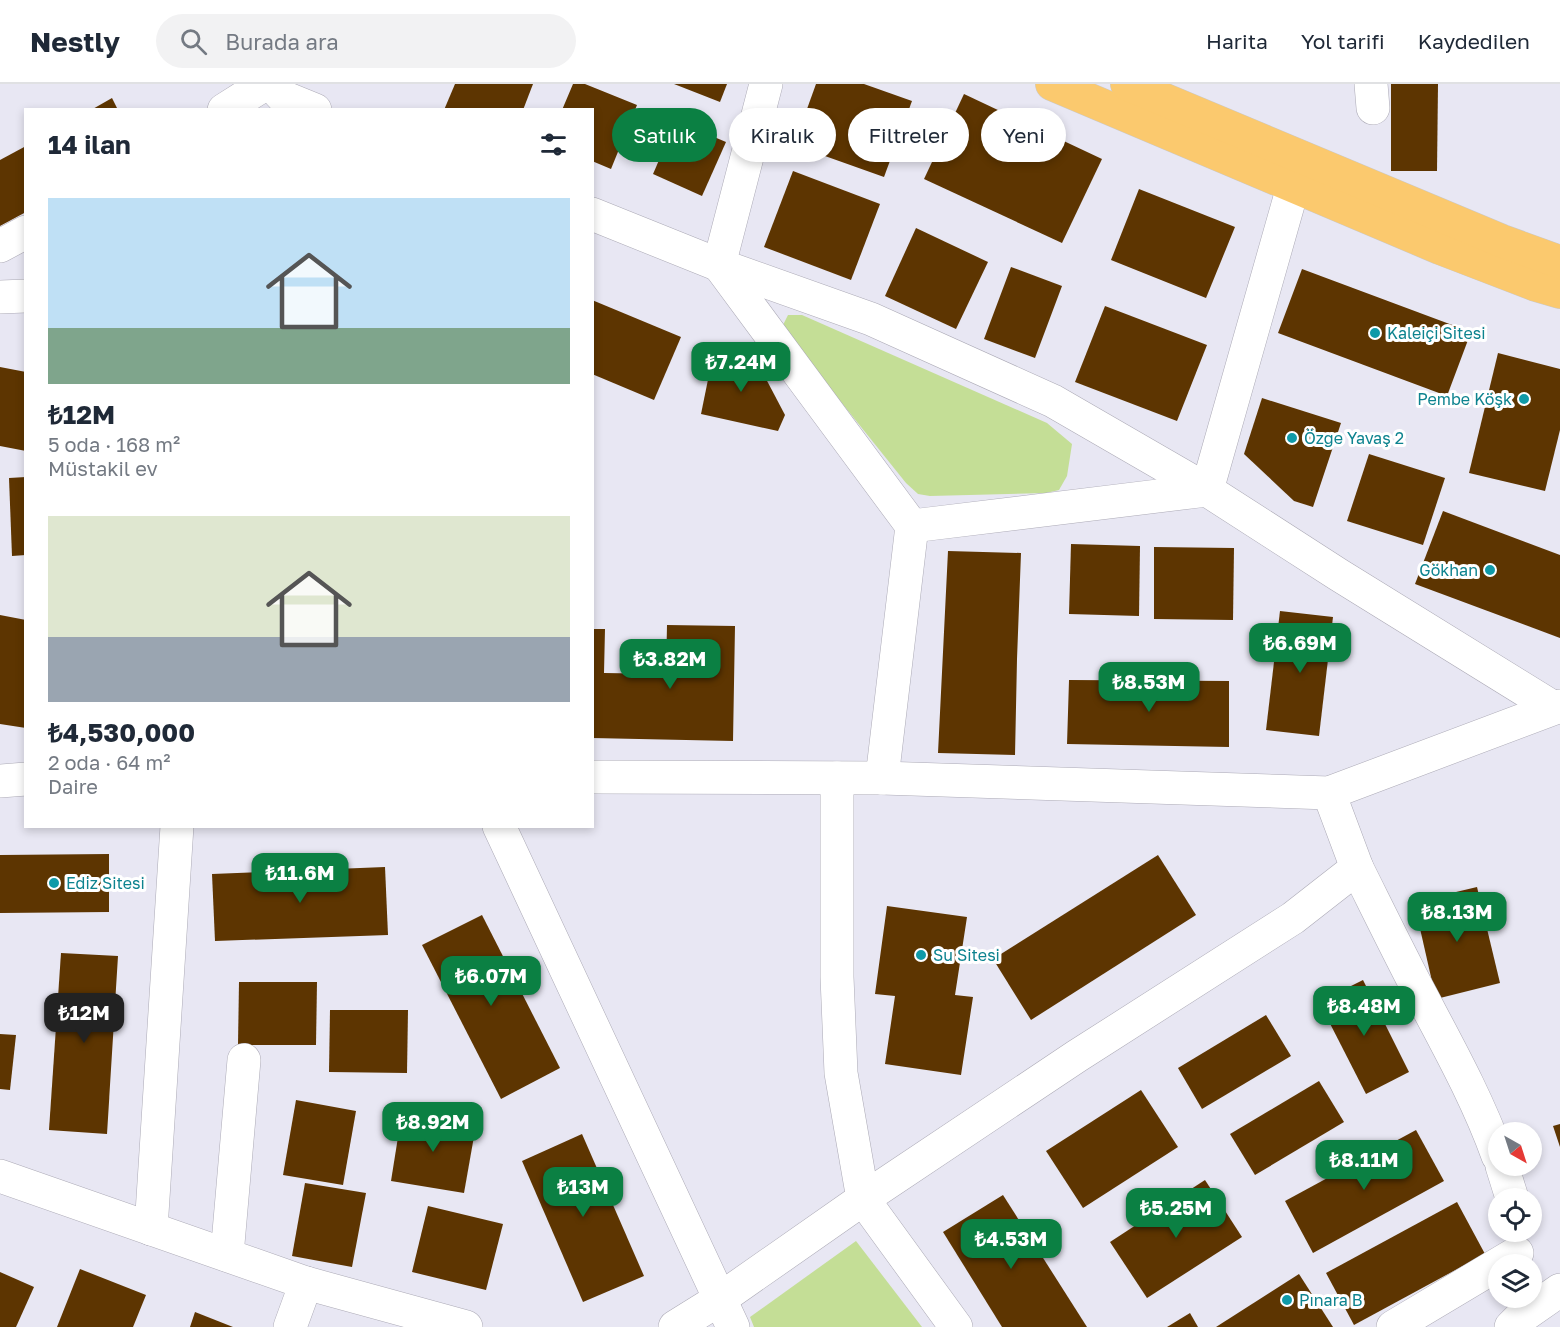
<!DOCTYPE html>
<html lang="tr">
<head>
<meta charset="utf-8">
<style>
	body { margin:0; font-family:"Golos Text",sans-serif; background:#f2f2f3; color:#1f2937; height:100vh; display:flex; flex-direction:column; font-size:22px; white-space:nowrap }
	* { box-sizing:border-box; margin:0 }
	p { font-size:20px; color:#747a83 }
	.icon { flex:none; width:33px; height:33px; fill:none; stroke:currentColor; stroke-width:2; stroke-linecap:round; stroke-linejoin:round }
	.map { position:relative; flex:1; overflow:hidden }
	.details { position:absolute; left:24px; top:24px; width:570px; height:720px; display:flex; flex-direction:column; background:#fff; border-radius:0px; box-shadow:0 3px 9px #0003 }
	.details>* { flex:none }
	.hud { position:absolute; left:612px; top:24px; width:570px; height:54px; display:flex; gap:12px }
	.needle { width:39px; rotate:141deg }
	.buttons { position:absolute; left:1488px; top:1038px; display:grid; gap:12px }
	.buttons a { display:grid; place-items:center; width:54px; height:54px; border-radius:50%; background:#fff; box-shadow:0 3px 9px #0003; font-size:30px }
	.price { position:absolute; translate:-50% -51px; padding:0 14px; border-radius:12px; background:#0b8043; color:#fff; font-size:20px; line-height:39px; filter:drop-shadow(0 2px 3px #0008) }
	.price::after { content:''; position:absolute; left:50%; top:36px; width:18px; height:14px; margin-left:-9px; background:inherit; clip-path:polygon(0 0,100% 0,50% 100%) }
	.price.selected { background:#222; color:#fff }
	ul { padding:0; list-style:none }
	li { display:grid; align-content:center; gap:12px; height:318px; padding:0 24px }
	li span { display:grid; place-items:center; height:186px; border-radius:0px; color:#555 }
	li>.icon { margin-inline-start:auto }
	span .icon { width:108px; height:108px; fill:#fffc; stroke-width:1 }
	li b { font-size:26px }
	h2 { display:flex; justify-content:space-between; align-items:center; height:72px; padding:0 24px; font-size:26px }
	.tag { padding:0 21px; border-radius:27px; background:#fff; box-shadow:0 3px 9px #0003; font-size:21px; line-height:54px }
	.tag.selected { background:#0b8043; color:#fff }
	header { display:flex; align-items:center; gap:36px; box-sizing:border-box; height:84px; padding:0 30px; background:#fff; border-bottom:2px solid #e0e1e3 }
	header strong { font-size:28px }
	nav { display:flex; gap:33px; margin-inline-start:auto; font-size:21px }
	.search { width:420px; height:54px; background:#f2f2f3; display:flex; align-items:center; gap:15px; box-sizing:border-box; padding:0 21px; border-radius:33px; color:#747a83; font-size:22px }
	.map>svg:first-child { display:block }
</style>
</head>
<body>
<header>
<strong>Nestly</strong>
<div class="search"><svg class="icon" aria-label="search" viewBox="0 0 24 24"><circle cx="10" cy="10" r="6"/><path d="M15 15l6 6"/></svg>Burada ara</div>
<nav><a>Harita</a><a>Yol tarifi</a><a>Kaydedilen</a></nav>
</header>
<div class="map">
<svg width="1560" height="1243" viewBox="0 0 1560 1243">
	<rect width="100%" height="100%" fill="#e8e7f3"/>
	<g fill="#c4de96">
		<path d="M788 231H802L1047 339 1072 360 1067 392 1059 406 1046 409 930 412 918 410 906 399 792 257 783 241Z"/>
		<path d="M856 1157 922 1243H754L750 1233Z"/>
	</g>
	<g fill="#5d3501">
		<path d="M455 0H533L523 26H444Z"/>
		<path d="M573 0H585L637 21 611 85 592 77V26H562Z"/>
		<path d="M674 0H727L720 18Z"/>
		<path d="M816 0H864L912 17 884 93 794 61Z"/>
		<path d="M1391 0H1438L1437 87H1391Z"/>
		<path d="M964 10 1102 75 1062 159 924 95Z"/>
		<path d="M112 14 118 26H91Z"/>
		<path d="M676 37 726 58 702 112 653 90Z"/>
		<path d="M26 62V128L0 142V76Z"/>
		<path d="M793 87 880 120 851 196 764 163Z"/>
		<path d="M1139 105 1235 143 1206 214 1111 176Z"/>
		<path d="M916 144 988 178 956 245 885 212Z"/>
		<path d="M1011 183 1062 202 1035 274 984 255Z"/>
		<path d="M1302 185 1471 248 1447 312 1278 249Z"/>
		<path d="M592 216 681 253 654 316 592 290Z"/>
		<path d="M1105 222 1207 261 1177 337 1075 298Z"/>
		<path d="M714 266 755 274 785 331 778 347 701 330Z"/>
		<path d="M1498 269 1560 285V346L1545 407 1469 389Z"/>
		<path d="M0 283 26 288V367L0 362Z"/>
		<path d="M1262 314 1341 339 1313 423 1294 417 1244 370Z"/>
		<path d="M1369 370 1445 394 1423 461 1347 437Z"/>
		<path d="M26 393V471L12 472 9 394Z"/>
		<path d="M1443 427 1560 471V554L1415 500Z"/>
		<path d="M1071 460 1140 462 1139 532 1069 530Z"/>
		<path d="M1154 463 1234 464 1233 536 1154 535Z"/>
		<path d="M948 467 1021 469 1017 575 1015 671 938 669Z"/>
		<path d="M1280 527 1333 533 1319 652 1266 646Z"/>
		<path d="M0 531 26 536V644L0 640Z"/>
		<path d="M667 541 735 542 733 657 592 654V545H605L604 589 666 590Z"/>
		<path d="M1069 596 1229 597V663L1067 660Z"/>
		<path d="M109 770V828L0 829V771Z"/>
		<path d="M1158 771 1196 831 1031 936 993 875Z"/>
		<path d="M385 783 388 851 215 857 212 790Z"/>
		<path d="M1477 803 1500 899 1436 915 1414 818Z"/>
		<path d="M887 822 967 833 955 911 973 913 961 991 885 980 895 912 875 910Z"/>
		<path d="M482 831 560 984 501 1015 422 861Z"/>
		<path d="M61 869 118 872 107 1050 49 1046Z"/>
		<path d="M1363 896 1409 988 1366 1010 1319 918Z"/>
		<path d="M239 898H317L316 961H238Z"/>
		<path d="M330 926H408L407 989 329 988Z"/>
		<path d="M1266 931 1291 972 1202 1025 1178 984Z"/>
		<path d="M0 950 16 951 10 1006 0 1005Z"/>
		<path d="M1319 997 1344 1038 1255 1091 1230 1050Z"/>
		<path d="M1141 1006 1178 1063 1083 1124 1046 1067Z"/>
		<path d="M296 1016 356 1027 343 1101 283 1091Z"/>
		<path d="M402 1028 476 1041 464 1109 391 1097Z"/>
		<path d="M1560 1040V1063L1553 1042Z"/>
		<path d="M1416 1046 1444 1097 1313 1169 1285 1117Z"/>
		<path d="M582 1050 644 1192 583 1218 522 1077Z"/>
		<path d="M1205 1096 1242 1153 1147 1214 1110 1158Z"/>
		<path d="M305 1099 366 1109 352 1183 292 1172Z"/>
		<path d="M1003 1111 1087 1243H1002L943 1148Z"/>
		<path d="M1457 1118 1485 1170 1354 1241 1326 1189Z"/>
		<path d="M428 1122 503 1140 486 1206 412 1188Z"/>
		<path d="M80 1185 146 1211 133 1243H57Z"/>
		<path d="M0 1188 34 1203 16 1243H0Z"/>
		<path d="M1299 1190 1333 1243H1216Z"/>
		<path d="M195 1228 233 1243H190Z"/>
		<path d="M1190 1229 1198 1243H1167Z"/>
	</g>
	<g fill="none" stroke-linecap="round" stroke-linejoin="round">
		<defs>
			<g id="minor">
				<path d="M271 0 283 13 315 26"/>
				<path d="M766 0 719 181 912 442 882 694"/>
				<path d="M1371 0 1373 24"/>
				<path d="M224 26 265 0"/>
				<path d="M592 130 719 181 871 235 1053 317 1207 406 1339 491 1554 624"/>
				<path d="M0 162 26 148"/>
				<path d="M0 213 26 212"/>
				<path d="M912 442 1207 406 1293 103"/>
				<path d="M592 693 882 694 1329 709 1560 622"/>
				<path d="M837 694V893L841 989 863 1115 956 1243"/>
				<path d="M0 697 26 695"/>
				<path d="M499 742 733 1243"/>
				<path d="M1357 784C1378 826 1399 869 1421 911 1449 964 1478 1016 1498 1072"/>
				<path d="M1502 1082 1512 1114"/>
				<path d="M0 1092 306 1199 466 1243"/>
				<path d="M151 1145 177 742"/>
				<path d="M227 1171 244 976"/>
				<path d="M290 1243 306 1199"/>
				<path d="M675 1243 720 1215 863 1115 1077 972 1293 834 1357 784 1329 709"/>
				<path d="M1393 1243 1517 1169"/>
				<path d="M1511 1243 1520 1234 1560 1206"/>
			</g>
			<g id="major">
				<path d="M1052 0 1440 164 1536 201 1560 208"/>
				<path d="M1127 0 1502 157 1560 178"/>
			</g>
		</defs>
		<use href="#minor" stroke="#acaab6" stroke-width="34"/>
		<use href="#major" stroke="#cacacb" stroke-width="34"/>
		<use href="#minor" stroke="#fff" stroke-width="33"/>
		<use href="#major" stroke="#fbc96e" stroke-width="33"/>
	</g>
	<g fill="#0f9aa8" stroke="#fff" stroke-width="2">
		<circle cx="1375" cy="249" r="6"/>
		<circle cx="1524" cy="315" r="6"/>
		<circle cx="1292" cy="354" r="6"/>
		<circle cx="1490" cy="486" r="6"/>
		<circle cx="54" cy="799" r="6"/>
		<circle cx="921" cy="871" r="6"/>
		<circle cx="1287" cy="1216" r="6"/>
	</g>
	<g text-anchor="middle" stroke-width="6" stroke-linejoin="round" paint-order="stroke">
		<g font-size="16" fill="#0d838f" stroke="#fff" text-anchor="start">
			<text x="1387" y="255">Kaleiçi Sitesi</text>
			<text x="1512" y="321" text-anchor="end">Pembe Köşk</text>
			<text x="1304" y="360">Özge Yavaş 2</text>
			<text x="1478" y="492" text-anchor="end">Gökhan</text>
			<text x="66" y="805">Ediz Sitesi</text>
			<text x="933" y="877">Su Sitesi</text>
			<text x="1299" y="1222">Pınara B</text>
		</g>
	</g>
</svg>
<div class="buttons">
<a><svg class="needle" viewBox="-14 -14 28 28"><path d="M0-13l5 13h-10z" fill="#e53935"/><path d="M0 13l5-13h-10z" fill="#747a83"/></svg></a>
<a><svg class="icon" aria-label="locate" viewBox="0 0 24 24"><circle cx="12" cy="12" r="6"/><path d="M12 2v4M12 18v4M2 12h4M18 12h4"/></svg></a>
<a><svg class="icon" aria-label="layers" viewBox="0 0 24 24"><path d="M12 4l9 5-9 5-9-5zM3 14l9 5 9-5"/></svg></a>
</div>
<b class="price" style="left:741px;top:309px">₺7.24M</b>
<b class="price" style="left:1300px;top:590px">₺6.69M</b>
<b class="price" style="left:670px;top:606px">₺3.82M</b>
<b class="price" style="left:1149px;top:629px">₺8.53M</b>
<b class="price" style="left:300px;top:820px">₺11.6M</b>
<b class="price" style="left:1457px;top:859px">₺8.13M</b>
<b class="price" style="left:491px;top:923px">₺6.07M</b>
<b class="price" style="left:1364px;top:953px">₺8.48M</b>
<b class="price selected" style="left:84px;top:960px">₺12M</b>
<b class="price" style="left:433px;top:1069px">₺8.92M</b>
<b class="price" style="left:1364px;top:1107px">₺8.11M</b>
<b class="price" style="left:583px;top:1134px">₺13M</b>
<b class="price" style="left:1176px;top:1155px">₺5.25M</b>
<b class="price" style="left:1011px;top:1186px">₺4.53M</b>
<div class="hud">
<a class="tag selected">Satılık</a>
<a class="tag">Kiralık</a>
<a class="tag">Filtreler</a>
<a class="tag">Yeni</a>
</div>
<section class="details">
<h2>14 ilan<svg class="icon" aria-label="filters" viewBox="0 0 24 24"><path d="M4 7h16M4 17h16"/><circle cx="9" cy="7" r="2"/><circle cx="15" cy="17" r="2"/></svg></h2>
<ul>
<li><span style="background:linear-gradient(#bfe0f5 70%,#7fa58c 0)"><svg class="icon" aria-label="home" viewBox="0 0 24 24"><path d="M3 11l9-7 9 7M6 9v11h12V9"/></svg></span><div><b>₺12M</b><p>5 oda · 168 m²</p><p>Müstakil ev</p></div></li>
<li><span style="background:linear-gradient(#dfe7d0 65%,#9aa5b1 0)"><svg class="icon" aria-label="home" viewBox="0 0 24 24"><path d="M3 11l9-7 9 7M6 9v11h12V9"/></svg></span><div><b>₺4,530,000</b><p>2 oda · 64 m²</p><p>Daire</p></div></li>
</ul>
</section>
</div>
</body>
</html>
